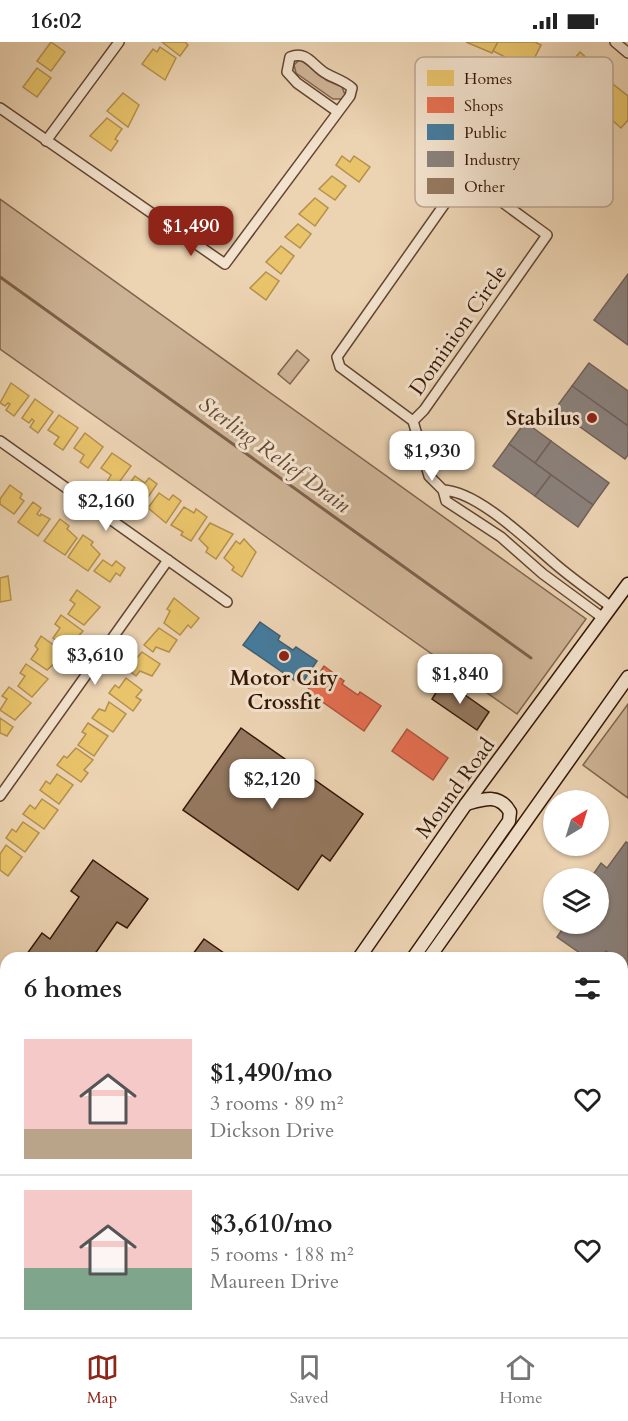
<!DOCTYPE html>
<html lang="en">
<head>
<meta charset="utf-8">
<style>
	body { margin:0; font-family:Cardo,serif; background:#f2f2f2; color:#222; height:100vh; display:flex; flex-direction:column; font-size:22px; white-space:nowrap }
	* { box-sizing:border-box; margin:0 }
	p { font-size:20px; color:#767676 }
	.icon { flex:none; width:33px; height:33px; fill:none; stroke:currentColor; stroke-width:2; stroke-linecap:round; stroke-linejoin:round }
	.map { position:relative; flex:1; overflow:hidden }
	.sheet { position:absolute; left:0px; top:910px; width:628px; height:386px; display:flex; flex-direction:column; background:#fff; border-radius:18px 18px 0 0; box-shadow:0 2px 4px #0004 }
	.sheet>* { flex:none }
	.needle { width:39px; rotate:38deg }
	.fabs { position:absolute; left:543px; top:748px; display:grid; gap:12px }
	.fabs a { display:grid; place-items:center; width:66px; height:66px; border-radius:50%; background:#fff; box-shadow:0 2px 4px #0004; font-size:30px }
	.price { position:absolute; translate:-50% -51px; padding:0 14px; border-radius:12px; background:#fff; color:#222; font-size:20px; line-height:39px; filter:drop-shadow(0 2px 3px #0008) }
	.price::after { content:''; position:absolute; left:50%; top:36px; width:18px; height:14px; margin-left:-9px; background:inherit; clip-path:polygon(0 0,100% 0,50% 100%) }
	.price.current { background:#8f2418; color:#fff }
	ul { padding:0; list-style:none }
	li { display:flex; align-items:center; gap:18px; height:150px; padding:0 24px }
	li+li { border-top:2px solid #e0e0e0 }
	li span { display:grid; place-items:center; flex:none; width:168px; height:120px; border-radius:0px; color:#555 }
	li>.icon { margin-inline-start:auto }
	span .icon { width:72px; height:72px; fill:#fffc; stroke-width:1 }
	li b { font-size:26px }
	h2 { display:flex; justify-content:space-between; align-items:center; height:72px; padding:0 24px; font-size:26px }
	.status { display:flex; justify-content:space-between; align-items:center; height:42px; padding:0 30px; background:#fff; direction:ltr }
	.status svg { height:16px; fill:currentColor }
	.dock { display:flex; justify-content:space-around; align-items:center; height:84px; border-top:2px solid #e0e0e0; background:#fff; font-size:16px; color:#767676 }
	.dock a { display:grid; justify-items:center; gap:3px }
	.dock .current { color:#8f2418 }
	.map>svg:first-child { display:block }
</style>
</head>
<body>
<div class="status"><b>16:02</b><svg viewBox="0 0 49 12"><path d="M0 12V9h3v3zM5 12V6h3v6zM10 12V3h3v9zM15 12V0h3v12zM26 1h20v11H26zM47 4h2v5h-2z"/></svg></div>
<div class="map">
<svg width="628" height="1295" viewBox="0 0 628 1295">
	<rect width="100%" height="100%" fill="#ecd3b2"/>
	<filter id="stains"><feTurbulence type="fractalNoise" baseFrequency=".00333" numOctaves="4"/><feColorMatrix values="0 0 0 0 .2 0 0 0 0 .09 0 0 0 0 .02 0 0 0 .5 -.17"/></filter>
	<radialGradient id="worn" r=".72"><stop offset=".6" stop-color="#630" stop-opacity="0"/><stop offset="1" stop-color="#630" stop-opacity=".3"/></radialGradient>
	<g fill="#cdb395" stroke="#80644e" stroke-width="1.5">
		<path d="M299 18 306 19 326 38 342 45 345 53 342 57H333L296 31 294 23Z"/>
		<path d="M0 157 586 577 517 672 0 307Z"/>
		<path d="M297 308 309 318 290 342 278 332Z"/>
		<path d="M628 662V756L583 723Z"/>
	</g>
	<g fill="#e9c46a" stroke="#b3904c" stroke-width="1.5">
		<path d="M51 0 65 10 51 29 37 19Z"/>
		<path d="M162 0H185L188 3 180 14Z"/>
		<path d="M466 0H498L492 11Z"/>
		<path d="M498 0H535L541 3 529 27 493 9Z"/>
		<path d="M160 5 176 16 165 38 142 22 153 7 157 10Z"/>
		<path d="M580 10 610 37 593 57 563 30Z"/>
		<path d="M37 26 51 36 37 55 23 45Z"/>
		<path d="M609 39 628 54V78L621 86 591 59Z"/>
		<path d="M123 51 139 63 128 85 107 69Z"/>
		<path d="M107 76 122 87 115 97 118 99 111 109 90 94Z"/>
		<path d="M342 114 350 120 354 114 370 125 359 140 336 123Z"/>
		<path d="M332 134 346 144 335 158 319 147Z"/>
		<path d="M315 156 328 166 315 184 299 172Z"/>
		<path d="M298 182 311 192 300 206 285 195Z"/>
		<path d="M281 204 294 214 281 232 266 220Z"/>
		<path d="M266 230 279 239 266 258 250 246Z"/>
		<path d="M11 341 29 354 14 374 6 368 10 362 8 361 5 364 0 361Z"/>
		<path d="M35 357 53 370 38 391 30 385 34 379 32 377 29 381 22 376Z"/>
		<path d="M59 373 78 386 63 408 54 402 59 395 48 388Z"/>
		<path d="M85 391 103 405 88 426 80 420 84 413 74 406Z"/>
		<path d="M112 411 131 424 115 446 107 440 111 433 101 426Z"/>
		<path d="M135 434 145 441 149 436 157 442 142 464 124 449Z"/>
		<path d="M10 443 22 452 20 456 24 459 14 472 0 462V457Z"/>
		<path d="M159 451 169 458 173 453 181 459 166 481 148 466Z"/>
		<path d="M33 460 41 466 37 472 40 474 41 472 50 477 38 494 18 480Z"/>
		<path d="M184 465 194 471 196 467 207 475 191 499 181 493 183 490 171 483Z"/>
		<path d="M60 477 69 484 67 487 77 496 65 513 44 499Z"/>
		<path d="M210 481 233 492 216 517 206 510 208 506 199 497Z"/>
		<path d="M83 493 93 500 91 503 100 512 88 529 68 515Z"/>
		<path d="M244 497 256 510 242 535 232 528 234 525 224 516 236 499 240 502Z"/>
		<path d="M103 518 112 524 116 519 125 526 120 534 116 531 110 540 94 529Z"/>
		<path d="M8 534 11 558 0 560V536Z"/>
		<path d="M77 548 100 565 84 583 68 572 75 562 70 558Z"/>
		<path d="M174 556 199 576 191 586 188 583 180 593 164 581 170 569 167 567Z"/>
		<path d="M61 573 83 589 67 606 53 596 60 586 55 582Z"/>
		<path d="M159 586 177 598 169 610 156 605 153 610 144 603Z"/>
		<path d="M41 594 66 612 59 622 56 620 47 628 31 617 38 607 35 604Z"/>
		<path d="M142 610 160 622 152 634 140 629 136 634 127 627Z"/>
		<path d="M26 622 48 637 32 655 18 644 25 634 20 631Z"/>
		<path d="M126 636 142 648 136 655 141 658 133 669 109 651 115 643 119 646Z"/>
		<path d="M9 645 31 661 15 678 0 668 7 657 2 654Z"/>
		<path d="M109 660 126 672 113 690 92 676 99 667 105 669Z"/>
		<path d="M0 676 13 685 7 694 0 691Z"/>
		<path d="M88 681 108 694 94 714 78 703 86 692 82 690Z"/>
		<path d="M76 706 93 718 84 728 88 731 81 740 57 723 64 714 67 716Z"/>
		<path d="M57 732 73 743 59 762 40 748 46 739 50 742Z"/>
		<path d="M42 757 58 768 44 787 23 772 30 763 35 767Z"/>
		<path d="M23 780 39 791 25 810 6 796 12 787 16 790Z"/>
		<path d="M6 803 22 815 8 834 0 828V812Z"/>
	</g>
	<g fill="#e76f51" stroke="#b1543a" stroke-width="1.5">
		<path d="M324 624 344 639 342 642 358 653 360 650 381 664 364 689 307 649Z"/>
		<path d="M407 687 448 716 433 738 392 709Z"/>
	</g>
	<path fill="#457b9d" stroke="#405d70" stroke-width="1.5" d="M260 580 280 594 278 598 293 608 296 605 317 619 301 643 243 603Z"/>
	<g fill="#8a817c" stroke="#706159" stroke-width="1.5">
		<path d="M628 232V303L594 278Z"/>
		<path d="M589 321 628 349V384L572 344Z"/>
		<path d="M572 344 628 384V413L625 417 555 367Z"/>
		<path d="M525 380 551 399 535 421 509 402Z"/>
		<path d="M551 399 609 441 593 463 535 421Z"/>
		<path d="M509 402 551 433 535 454 493 424Z"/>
		<path d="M551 433 593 463 578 485 535 454Z"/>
		<path d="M626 800 628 801V925L622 921V916H616L606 909 601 916H587L557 895 566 882H598V837H590L601 821 607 826Z"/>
		<path d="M622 1044 628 1048V1066L622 1062Z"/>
		<path d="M622 1080 628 1084V1103L622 1099Z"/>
		<path d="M327 1290H472L468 1295H334Z"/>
		<path d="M541 1290H564L571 1295H537Z"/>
	</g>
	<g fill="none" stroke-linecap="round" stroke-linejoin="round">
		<path stroke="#7d614a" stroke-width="3" d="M0 235 531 616"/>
	</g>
	<g fill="#94785f" stroke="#341606" stroke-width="1.5">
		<path d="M444 638 489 670 477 688 432 657Z"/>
		<path d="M241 686 363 772 330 819 322 813 298 848 183 768Z"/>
		<path d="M93 818 148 857 127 886 117 880 92 916H24L42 891 50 897 79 855 71 849Z"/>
		<path d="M204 897 231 916H190Z"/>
		<path d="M0 960 6 964V1037L0 1046Z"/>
	</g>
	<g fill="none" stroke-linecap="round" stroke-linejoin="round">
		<defs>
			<g id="minor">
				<path d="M615 0 628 11"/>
				<path d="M0 66 225 222 350 54 352 46C343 38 336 37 327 32 313 25 308 8 290 15L287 30 297 41 338 70"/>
				<path d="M46 99 119 0"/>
				<path d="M465 133 547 193 424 368 413 379 340 325 337 315Z"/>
				<path d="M413 379 429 434 443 448"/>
				<path d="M0 399 227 560"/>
				<path d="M603 576 543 532 501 495 446 459 443 448C477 449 527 498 553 520 571 536 592 550 611 565"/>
				<path d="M0 754 168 518"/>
			</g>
			<g id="secondary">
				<path d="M359 916 466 762 628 542"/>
				<path d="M413 916 509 779 510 770C499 751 484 757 466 762"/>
				<path d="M429 916 628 635"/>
				<path d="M95 1295 98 1290"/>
				<path d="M112 1295 116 1290"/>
				<path d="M162 1295 165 1290"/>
			</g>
		</defs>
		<use href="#minor" stroke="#624531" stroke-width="12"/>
		<use href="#secondary" stroke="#341606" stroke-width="15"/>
		<use href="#minor" stroke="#f3e2cd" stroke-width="9"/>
		<use href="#secondary" stroke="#f3e2cd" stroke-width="12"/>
	</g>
	<g fill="#8f2418" stroke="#f3e2cd" stroke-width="2">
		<circle cx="592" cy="376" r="6"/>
		<circle cx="284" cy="614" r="6"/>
	</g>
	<g text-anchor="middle" stroke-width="6" stroke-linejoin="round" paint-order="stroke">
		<g font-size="21" fill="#341606" stroke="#f3e2cd">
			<text transform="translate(458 288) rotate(-55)" y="7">Dominion Circle</text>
			<text transform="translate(455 746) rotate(-54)" y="7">Mound Road</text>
		</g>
		<g font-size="21" font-weight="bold" fill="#341606" stroke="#f3e2cd" text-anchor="end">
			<text x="580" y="383">Stabilus</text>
			<text x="284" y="643" text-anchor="middle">Motor City<tspan x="284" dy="24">Crossfit</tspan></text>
		</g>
		<g font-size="22" font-style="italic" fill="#644834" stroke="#f3e2cd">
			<text transform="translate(275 412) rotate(36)" y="8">Sterling Relief Drain</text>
		</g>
	</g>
	<rect x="415" y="15" width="198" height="150" rx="9" fill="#f3e2cd" stroke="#baa591" stroke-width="1.5"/>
	<rect x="427" y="28" width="27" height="16" fill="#e9c46a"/>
	<rect x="427" y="55" width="27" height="16" fill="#e76f51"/>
	<rect x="427" y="82" width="27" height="16" fill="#457b9d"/>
	<rect x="427" y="109" width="27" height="16" fill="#8a817c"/>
	<rect x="427" y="136" width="27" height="16" fill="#94785f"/>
	<g font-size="16" fill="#341606">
		<text x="464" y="42">Homes</text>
		<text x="464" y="69">Shops</text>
		<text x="464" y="96">Public</text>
		<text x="464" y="123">Industry</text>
		<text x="464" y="150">Other</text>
	</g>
	<rect width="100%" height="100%" filter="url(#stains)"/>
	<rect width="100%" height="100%" fill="url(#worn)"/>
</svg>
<div class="fabs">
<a><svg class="needle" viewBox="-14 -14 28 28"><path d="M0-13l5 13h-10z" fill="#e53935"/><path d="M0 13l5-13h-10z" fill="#767676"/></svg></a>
<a><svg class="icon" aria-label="layers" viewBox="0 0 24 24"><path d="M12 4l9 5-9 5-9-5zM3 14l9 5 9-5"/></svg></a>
</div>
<b class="price current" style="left:191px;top:215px">$1,490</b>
<b class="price" style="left:432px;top:440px">$1,930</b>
<b class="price" style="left:106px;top:490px">$2,160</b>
<b class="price" style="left:95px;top:644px">$3,610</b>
<b class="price" style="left:460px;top:663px">$1,840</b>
<b class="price" style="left:272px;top:768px">$2,120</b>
<section class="sheet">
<h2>6 homes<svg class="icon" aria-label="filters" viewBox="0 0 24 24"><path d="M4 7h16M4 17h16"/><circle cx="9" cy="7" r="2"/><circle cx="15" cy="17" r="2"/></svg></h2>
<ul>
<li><span style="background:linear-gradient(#f6c9c9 75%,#b9a48a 0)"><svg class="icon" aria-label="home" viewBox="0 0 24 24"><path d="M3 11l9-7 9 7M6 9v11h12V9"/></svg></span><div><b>$1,490/mo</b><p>3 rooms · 89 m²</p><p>Dickson Drive</p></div><svg class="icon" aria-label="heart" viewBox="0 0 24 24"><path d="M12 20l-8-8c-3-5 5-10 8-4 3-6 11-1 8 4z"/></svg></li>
<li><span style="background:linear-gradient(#f6c9c9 65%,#7fa58c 0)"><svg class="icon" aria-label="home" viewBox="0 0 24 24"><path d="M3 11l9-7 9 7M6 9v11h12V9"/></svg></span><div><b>$3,610/mo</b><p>5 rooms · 188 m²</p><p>Maureen Drive</p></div><svg class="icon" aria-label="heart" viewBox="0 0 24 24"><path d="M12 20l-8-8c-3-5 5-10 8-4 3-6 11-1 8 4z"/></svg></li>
</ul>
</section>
</div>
<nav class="dock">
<a class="current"><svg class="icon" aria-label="map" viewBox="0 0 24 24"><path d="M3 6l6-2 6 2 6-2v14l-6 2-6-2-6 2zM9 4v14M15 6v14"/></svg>Map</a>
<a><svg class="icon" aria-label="saved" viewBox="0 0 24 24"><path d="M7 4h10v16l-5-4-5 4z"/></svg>Saved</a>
<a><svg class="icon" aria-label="home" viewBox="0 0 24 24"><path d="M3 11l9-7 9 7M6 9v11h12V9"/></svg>Home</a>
</nav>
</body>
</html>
